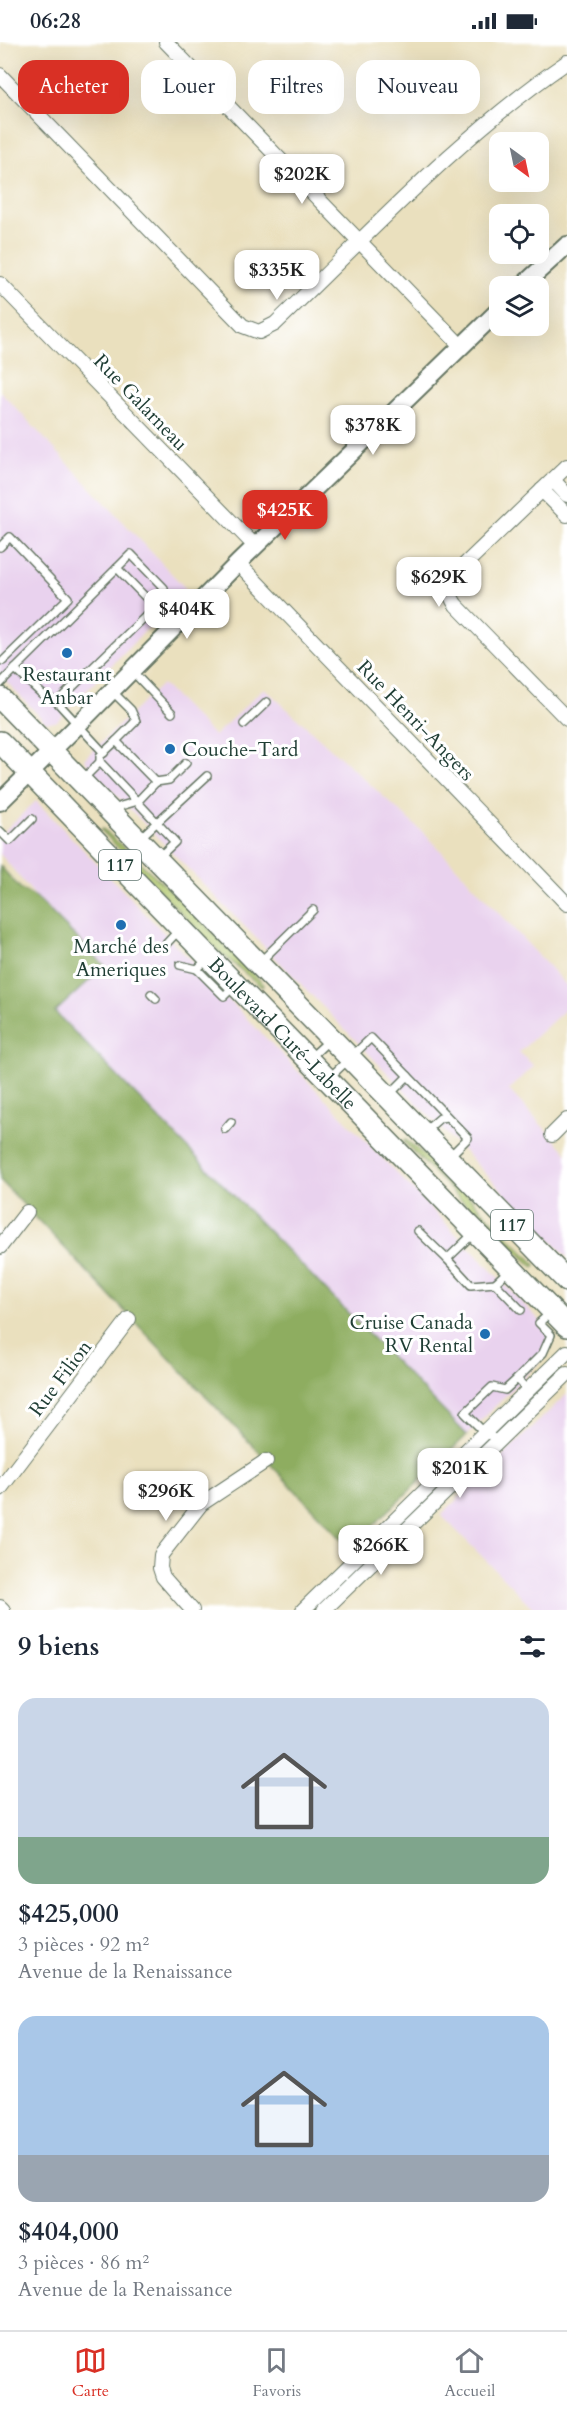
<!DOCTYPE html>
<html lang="fr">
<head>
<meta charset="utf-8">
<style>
	body { margin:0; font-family:Cardo,serif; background:#f6f6f7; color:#1f2937; height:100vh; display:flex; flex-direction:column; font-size:22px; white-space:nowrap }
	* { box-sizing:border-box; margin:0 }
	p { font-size:20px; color:#747a83 }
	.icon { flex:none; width:33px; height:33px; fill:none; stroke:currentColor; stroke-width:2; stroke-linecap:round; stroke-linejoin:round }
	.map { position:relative; height:1568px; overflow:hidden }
	.sheet { display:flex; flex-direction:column; background:#fff; flex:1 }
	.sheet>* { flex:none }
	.top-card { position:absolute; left:18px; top:18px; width:531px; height:54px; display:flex; gap:12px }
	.needle { width:39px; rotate:147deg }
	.buttons { position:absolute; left:489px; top:90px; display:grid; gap:12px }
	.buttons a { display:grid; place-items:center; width:60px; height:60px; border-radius:12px; background:#fff; box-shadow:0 6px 24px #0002; font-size:30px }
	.price { position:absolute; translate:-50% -51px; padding:0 14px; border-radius:12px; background:#fff; color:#222; font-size:20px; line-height:39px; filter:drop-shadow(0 2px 3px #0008) }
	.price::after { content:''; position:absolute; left:50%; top:36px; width:18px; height:14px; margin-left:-9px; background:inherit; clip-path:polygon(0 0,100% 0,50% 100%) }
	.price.current { background:#d93025; color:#fff }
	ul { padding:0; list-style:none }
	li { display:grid; align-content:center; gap:12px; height:318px; padding:0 18px }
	li span { display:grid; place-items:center; height:186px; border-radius:18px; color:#555 }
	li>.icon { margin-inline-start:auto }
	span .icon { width:108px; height:108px; fill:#fffc; stroke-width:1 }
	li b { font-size:26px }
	h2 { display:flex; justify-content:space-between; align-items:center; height:72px; padding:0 18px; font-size:26px }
	.pill { padding:0 21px; border-radius:18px; background:#fff; box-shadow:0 6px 24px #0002; font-size:21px; line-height:54px }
	.pill.current { background:#d93025; color:#fff }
	.status { display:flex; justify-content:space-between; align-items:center; height:42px; padding:0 30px; background:#fff; direction:ltr }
	.status svg { height:16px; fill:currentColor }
	.tabs { display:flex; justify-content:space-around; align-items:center; height:84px; border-top:2px solid #e0e1e3; background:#fff; font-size:16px; color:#747a83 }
	.tabs a { display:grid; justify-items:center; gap:3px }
	.tabs .current { color:#d93025 }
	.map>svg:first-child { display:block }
</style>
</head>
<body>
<div class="status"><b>06:28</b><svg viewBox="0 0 49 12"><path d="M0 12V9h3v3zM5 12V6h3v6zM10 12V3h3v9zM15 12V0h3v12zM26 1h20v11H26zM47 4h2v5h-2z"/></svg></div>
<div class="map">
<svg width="567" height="1568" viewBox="0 0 567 1568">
	<rect width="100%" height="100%" fill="#fff"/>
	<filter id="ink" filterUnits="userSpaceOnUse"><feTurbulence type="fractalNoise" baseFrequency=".0167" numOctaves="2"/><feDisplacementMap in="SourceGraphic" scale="12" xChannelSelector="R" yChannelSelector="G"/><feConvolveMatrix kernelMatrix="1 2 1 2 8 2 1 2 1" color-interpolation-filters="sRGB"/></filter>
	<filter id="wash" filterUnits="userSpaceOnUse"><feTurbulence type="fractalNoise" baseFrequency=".008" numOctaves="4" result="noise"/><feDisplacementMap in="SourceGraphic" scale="24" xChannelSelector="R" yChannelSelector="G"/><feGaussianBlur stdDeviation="1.35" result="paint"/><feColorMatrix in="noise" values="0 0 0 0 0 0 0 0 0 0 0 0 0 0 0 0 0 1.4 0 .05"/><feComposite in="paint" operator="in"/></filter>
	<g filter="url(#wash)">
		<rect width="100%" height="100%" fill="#eae0be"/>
		<g fill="#e9d2ee">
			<path d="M0 349 186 547 56 680H45L0 633Z"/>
			<path d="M162 642 214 694 264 646 427 794 567 944V966L519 1010 534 1024 509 1048 567 1111V1215L89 725 84 717Z"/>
			<path d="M36 759 552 1291 547 1312 467 1393 55 970 104 924 36 855 0 812V793Z"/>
			<path d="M567 1352V1568H535L441 1473Z"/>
		</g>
		<g fill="#b3c96e" stroke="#698351" stroke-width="1.5">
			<path d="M103 787 183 860 264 943 262 945 217 908 101 788Z"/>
			<path d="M406 1098 449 1134 536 1223 534 1225 459 1156 404 1100Z"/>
			<path d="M405 1478V1481L316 1568H311Z"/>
		</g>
		<path fill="#8ead61" stroke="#56754a" stroke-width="1.5" d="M0 824 21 847 36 855 105 924 55 970 467 1393 350 1506 0 1138Z"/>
	</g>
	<g filter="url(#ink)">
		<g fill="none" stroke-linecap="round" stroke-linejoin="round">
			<defs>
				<g id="service">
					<path d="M0 505 10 495 68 556 3 619"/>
					<path d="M150 560 164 546 131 512 117 526 150 560V570"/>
					<path d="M15 627 117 526"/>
					<path d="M132 629 172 671"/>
					<path d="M0 642 15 627 42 652 57 660 104 711"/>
					<path d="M112 649 131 668 136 679 116 699"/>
					<path d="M57 660 150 570 171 590"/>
					<path d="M244 682 267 660"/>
					<path d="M100 720V714L116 699 156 740 138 759 121 764 115 771"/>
					<path d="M82 738 100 720 175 800 159 815"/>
					<path d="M156 740 169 738 186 721"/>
					<path d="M0 789 10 799 32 777"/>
					<path d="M140 796 207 734"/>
					<path d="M166 902 179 888"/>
					<path d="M208 917 197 927 224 954 234 944"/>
					<path d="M260 920 313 868"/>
					<path d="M180 923 197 927"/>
					<path d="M151 952 156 957"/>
					<path d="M310 1016 324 1003 326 997"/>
					<path d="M330 1035 371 996 408 1034"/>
					<path d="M389 1053 408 1034 468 1096 449 1115"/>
					<path d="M225 1087 231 1080"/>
					<path d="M425 1089 440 1076 447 1075"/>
					<path d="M418 1189 447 1217"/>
					<path d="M474 1191 447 1217 471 1243 495 1241 510 1227"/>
					<path d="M495 1241 521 1268"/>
					<path d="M529 1349 517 1337 543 1311 551 1293 539 1281 551 1270"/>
					<path d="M498 1399 479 1385 465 1371 492 1345 505 1348 517 1337"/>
				</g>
				<g id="minor">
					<path d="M166 0 461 304"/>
					<path d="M0 33 243 284 259 290 275 282C369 192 459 94 567 20"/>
					<path d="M0 242 255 504"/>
					<path d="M567 424 456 531C448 543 448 552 456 563L567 677"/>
					<path d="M553 438 567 453"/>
					<path d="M542 448 567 473"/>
					<path d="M238 521 567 862"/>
					<path d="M552 1093 567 1078"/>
					<path d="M0 1205 27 1170"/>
					<path d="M0 1447 129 1277"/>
					<path d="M0 1565 3 1568"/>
					<path d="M192 1568 163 1535 160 1526 161 1513 201 1462 266 1419"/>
					<path d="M303 1568 567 1310"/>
					<path d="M324 1568 567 1332"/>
				</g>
				<g id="tertiary">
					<path d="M522 244 567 203"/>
					<path d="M0 760 77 684 238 521 500 267"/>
				</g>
				<g id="primary">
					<path d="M0 656 567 1239"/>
					<path id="s1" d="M0 700 567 1284"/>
				</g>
			</defs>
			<use href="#service" stroke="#667664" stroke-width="10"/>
			<use href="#minor" stroke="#667664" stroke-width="16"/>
			<use href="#tertiary" stroke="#667664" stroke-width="20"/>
			<use href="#primary" stroke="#667664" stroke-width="24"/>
			<use href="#service" stroke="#fff" stroke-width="7"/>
			<use href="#minor" stroke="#fff" stroke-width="14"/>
			<use href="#tertiary" stroke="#fff" stroke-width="16"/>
			<use href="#primary" stroke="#fff" stroke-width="21"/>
		</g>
	</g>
	<g fill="#1f6fb2" stroke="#fff" stroke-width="2">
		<circle cx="67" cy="611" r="6"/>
		<circle cx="170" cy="707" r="6"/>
		<circle cx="121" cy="883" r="6"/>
		<circle cx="485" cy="1292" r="6"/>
	</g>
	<g text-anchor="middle" stroke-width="6" stroke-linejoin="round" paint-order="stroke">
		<g fill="#fff" stroke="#627771" stroke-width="1.5">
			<rect x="99" y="808" width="42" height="30" rx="4.5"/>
			<rect x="491" y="1168" width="42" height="30" rx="4.5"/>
		</g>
		<g font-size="18" font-weight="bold" fill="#1f3d34">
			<text x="120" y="829">117</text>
			<text x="512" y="1189">117</text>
		</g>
		<g font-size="20" fill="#1f3d34" stroke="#fff">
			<text transform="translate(141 360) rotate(46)" y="7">Rue Galarneau</text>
			<text transform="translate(416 678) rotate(46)" y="7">Rue Henri-Angers</text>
			<text dy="7" stroke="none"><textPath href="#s1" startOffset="406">Boulevard Curé-Labelle</textPath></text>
			<text transform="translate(60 1336) rotate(-53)" y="7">Rue Filion</text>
		</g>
		<g font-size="20" fill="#1f3d34" stroke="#fff">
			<text x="67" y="639">Restaurant<tspan x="67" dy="23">Anbar</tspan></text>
			<text x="182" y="714" text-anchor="start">Couche-Tard</text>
			<text x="121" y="911">Marché des<tspan x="121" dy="23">Ameriques</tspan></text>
			<text x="473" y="1287" text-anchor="end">Cruise Canada<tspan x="473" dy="23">RV Rental</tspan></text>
		</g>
	</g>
</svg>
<div class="buttons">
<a><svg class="needle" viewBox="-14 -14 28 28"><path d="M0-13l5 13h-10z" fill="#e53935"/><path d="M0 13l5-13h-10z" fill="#747a83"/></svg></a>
<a><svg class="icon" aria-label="locate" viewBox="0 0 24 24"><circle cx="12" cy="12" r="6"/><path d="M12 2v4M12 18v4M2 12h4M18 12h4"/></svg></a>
<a><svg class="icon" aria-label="layers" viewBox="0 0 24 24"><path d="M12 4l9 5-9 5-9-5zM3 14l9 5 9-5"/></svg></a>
</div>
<b class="price" style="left:302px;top:163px">$202K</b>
<b class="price" style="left:277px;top:259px">$335K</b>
<b class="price" style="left:373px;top:414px">$378K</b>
<b class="price current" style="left:285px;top:499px">$425K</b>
<b class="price" style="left:439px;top:566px">$629K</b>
<b class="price" style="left:187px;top:598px">$404K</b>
<b class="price" style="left:460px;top:1457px">$201K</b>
<b class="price" style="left:166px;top:1480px">$296K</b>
<b class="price" style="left:381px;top:1534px">$266K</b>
<div class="top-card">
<a class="pill current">Acheter</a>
<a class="pill">Louer</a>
<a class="pill">Filtres</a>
<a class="pill">Nouveau</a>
</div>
</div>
<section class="sheet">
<h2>9 biens<svg class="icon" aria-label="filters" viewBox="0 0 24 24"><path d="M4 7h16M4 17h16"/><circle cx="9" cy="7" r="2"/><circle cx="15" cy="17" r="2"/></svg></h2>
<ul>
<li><span style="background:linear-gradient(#c9d6e8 75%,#7fa58c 0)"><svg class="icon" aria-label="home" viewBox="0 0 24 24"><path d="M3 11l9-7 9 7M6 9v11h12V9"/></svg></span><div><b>$425,000</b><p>3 pièces · 92 m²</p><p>Avenue de la Renaissance</p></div></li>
<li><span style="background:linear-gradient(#a9c7e8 75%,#9aa5b1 0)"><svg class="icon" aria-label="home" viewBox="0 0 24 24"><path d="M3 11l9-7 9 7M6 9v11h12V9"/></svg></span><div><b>$404,000</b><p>3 pièces · 86 m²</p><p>Avenue de la Renaissance</p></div></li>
</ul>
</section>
<nav class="tabs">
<a class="current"><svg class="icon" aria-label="map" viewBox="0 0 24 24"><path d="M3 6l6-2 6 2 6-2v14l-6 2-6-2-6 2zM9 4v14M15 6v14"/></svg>Carte</a>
<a><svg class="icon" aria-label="saved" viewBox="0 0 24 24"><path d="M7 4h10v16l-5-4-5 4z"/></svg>Favoris</a>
<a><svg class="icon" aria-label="home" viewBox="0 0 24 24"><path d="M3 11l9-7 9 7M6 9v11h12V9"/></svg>Accueil</a>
</nav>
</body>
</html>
